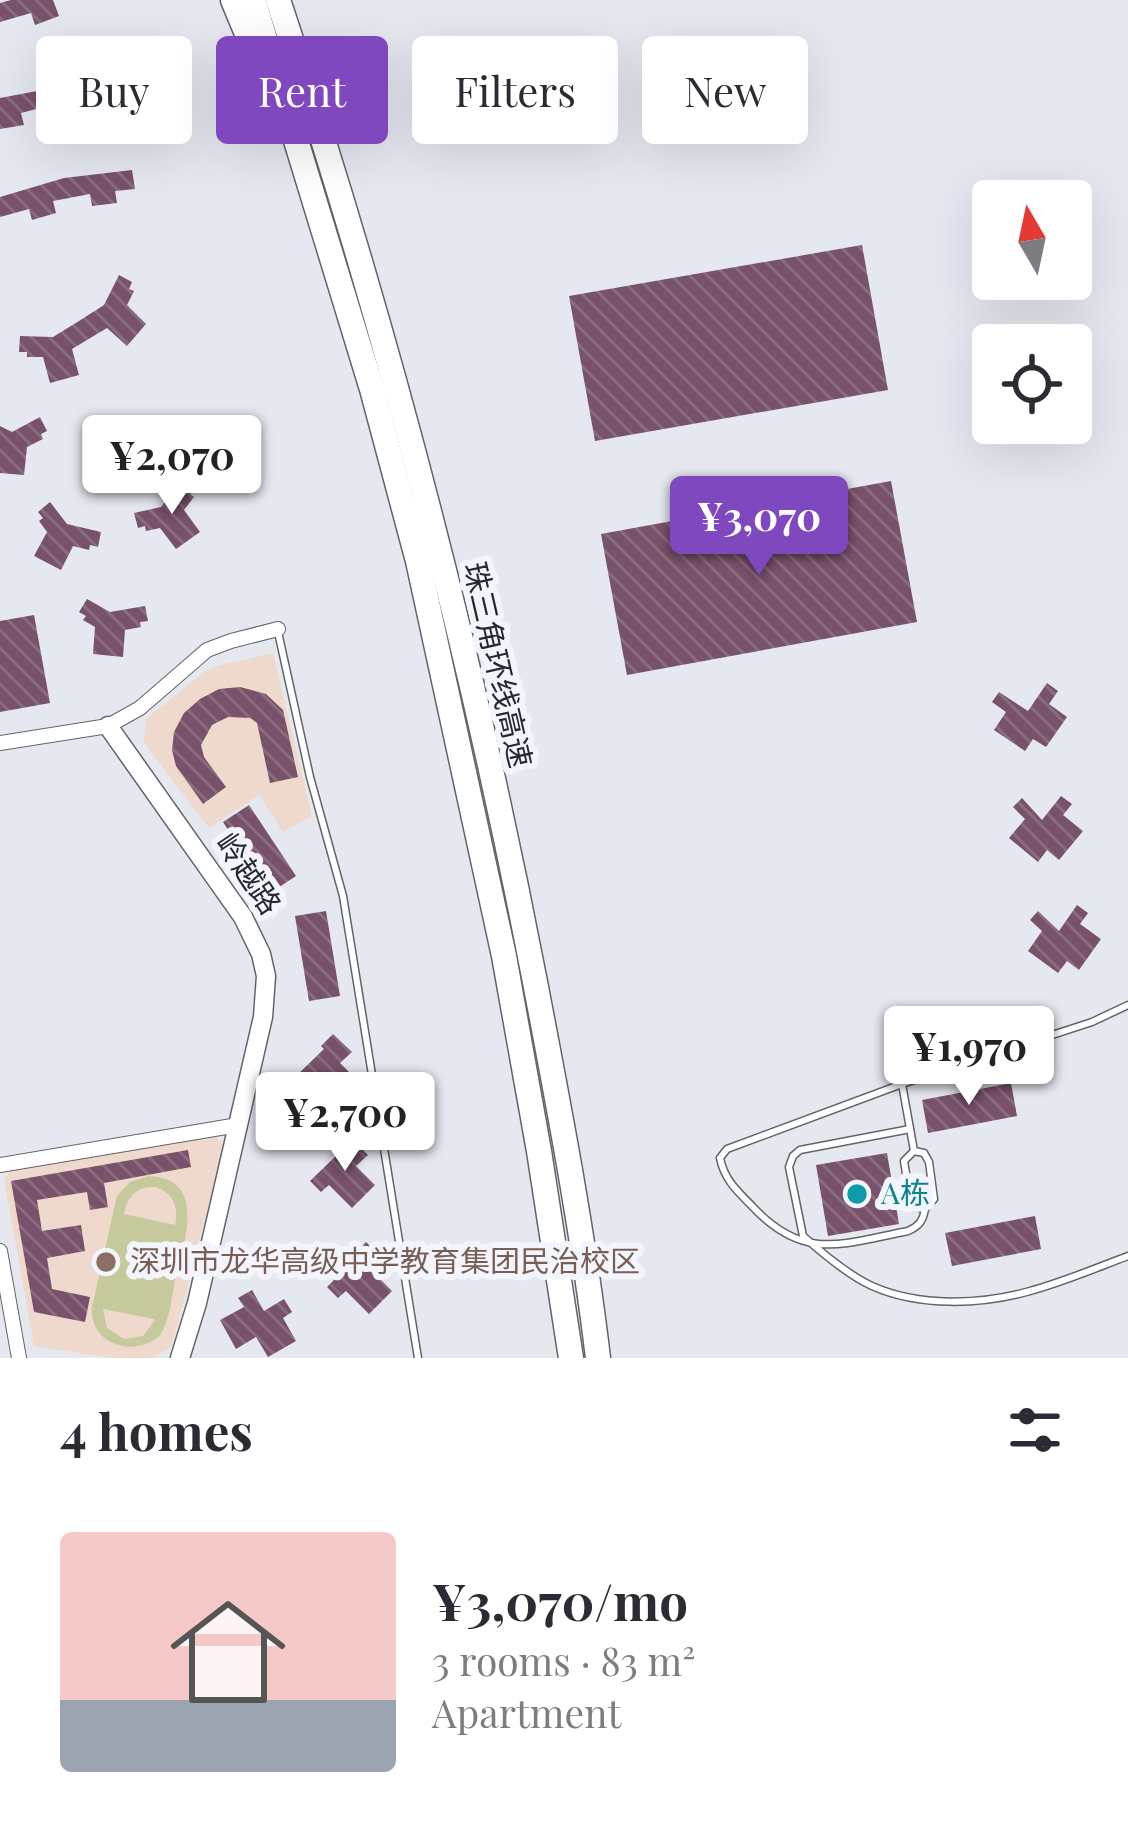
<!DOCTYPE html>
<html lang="en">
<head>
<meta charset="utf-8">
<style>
	body { margin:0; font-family:"Playfair Display","Noto Sans SC",serif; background:#f7f7f7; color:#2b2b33; height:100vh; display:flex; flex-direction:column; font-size:45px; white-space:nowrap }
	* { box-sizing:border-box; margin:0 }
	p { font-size:39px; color:#7c7c81 }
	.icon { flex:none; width:66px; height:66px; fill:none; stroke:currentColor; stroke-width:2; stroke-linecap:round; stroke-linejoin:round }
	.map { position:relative; height:1358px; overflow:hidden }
	.sheet { display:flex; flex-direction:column; background:#fff; flex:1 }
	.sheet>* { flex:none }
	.banner { position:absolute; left:36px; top:36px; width:1056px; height:108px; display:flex; gap:24px }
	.needle { width:78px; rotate:351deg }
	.tools { position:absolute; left:972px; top:180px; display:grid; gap:24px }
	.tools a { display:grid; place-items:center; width:120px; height:120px; border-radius:12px; background:#fff; box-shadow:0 12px 48px #0002; font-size:60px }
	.price { position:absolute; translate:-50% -102px; padding:0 27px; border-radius:12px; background:#fff; color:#222; font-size:39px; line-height:78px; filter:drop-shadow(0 3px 6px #0008) }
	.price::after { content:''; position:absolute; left:50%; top:72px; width:36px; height:27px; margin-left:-18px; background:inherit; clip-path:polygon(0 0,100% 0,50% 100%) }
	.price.on { background:#8048bf; color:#fff }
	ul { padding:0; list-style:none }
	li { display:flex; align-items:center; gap:36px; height:300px; padding:0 60px }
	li+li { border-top:3px solid #e1e1e2 }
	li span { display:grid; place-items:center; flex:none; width:336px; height:240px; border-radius:12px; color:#555 }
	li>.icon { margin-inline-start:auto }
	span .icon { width:144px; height:144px; fill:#fffc; stroke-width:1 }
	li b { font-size:51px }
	h2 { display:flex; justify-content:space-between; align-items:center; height:144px; padding:0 60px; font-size:51px }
	.chip { padding:0 42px; border-radius:12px; background:#fff; box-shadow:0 12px 48px #0002; font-size:42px; line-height:108px }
	.chip.on { background:#8048bf; color:#fff }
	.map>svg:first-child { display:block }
</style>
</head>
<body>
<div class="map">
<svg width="1128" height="1358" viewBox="0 0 1128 1358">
	<defs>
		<pattern id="building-back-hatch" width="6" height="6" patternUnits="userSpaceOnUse" patternTransform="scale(3)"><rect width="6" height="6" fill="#78516a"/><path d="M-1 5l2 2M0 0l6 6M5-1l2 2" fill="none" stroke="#8a6c80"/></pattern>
	</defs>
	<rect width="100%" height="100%" fill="#e5e8ef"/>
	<g fill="#efd9cc">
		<path d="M273 653 312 816 283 832 259 795 209 828 144 743 146 719 204 672 216 666Z"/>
		<path d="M215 1136 224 1146 172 1346 153 1358H112L34 1346 4 1179 10 1171Z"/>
	</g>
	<path fill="#c5c99b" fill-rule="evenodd" d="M149 1176C209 1179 183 1244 175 1281 171 1298 170 1321 160 1335 136 1358 89 1346 92 1307L117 1196 130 1182ZM156 1187C174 1194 179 1207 175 1225L124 1214C127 1196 137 1186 156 1187ZM103 1309 154 1319 155 1320 143 1336 124 1339 107 1328Z"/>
	<g fill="url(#building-back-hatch)">
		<path d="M11 0H53L59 16 35 25 31 13 0 22V3Z"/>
		<path d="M97 68 104 86 86 93 90 105 66 113 62 102 21 113 24 125 0 129V98L37 91Z"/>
		<path d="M132 170 135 189 115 191 117 203 92 206 90 194 53 201 56 213 32 220 29 209 0 217V197L64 178Z"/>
		<path d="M862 245 888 390 595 441 569 296Z"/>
		<path d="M119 275 132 282 129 289 134 291 127 305 146 324 127 346 107 328 72 349 79 375 50 383 43 357H27V352H19L20 336 53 337 79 321 104 305Z"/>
		<path d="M40 417 47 431 41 434 43 439 27 447 24 475 0 473V426L12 432Z"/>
		<path d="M183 479 195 488 190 494 194 497 184 510 200 532 176 549 160 528 146 531 145 526 138 528 134 513 161 507Z"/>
		<path d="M891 481 917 622 627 675 601 534Z"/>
		<path d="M50 502 67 524 101 532 98 547 90 545 89 550 73 546 61 570 34 556 47 532 39 521 43 518 38 512Z"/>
		<path d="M87 599 110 612 145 606 148 621 140 622 141 627 125 630 123 657 93 654 95 627 83 620 86 616 79 612Z"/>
		<path d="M34 615 50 703 0 712V621Z"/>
		<path d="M1047 683 1058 691 1049 704 1067 717 1046 747 1033 739 1025 751 994 730 1006 712 992 702 999 692 1028 711Z"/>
		<path d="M240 687 266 694 283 710 298 777 270 783 257 723 250 718 228 717 212 725 201 745 204 757 226 787 203 804 176 766 172 750 174 732 184 713 200 699 219 689Z"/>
		<path d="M1061 796 1072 804 1063 815 1083 831 1059 860 1047 850 1038 862 1009 838 1025 819 1013 807 1022 798 1042 820Z"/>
		<path d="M249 805 296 876 270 893 223 822Z"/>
		<path d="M1077 905 1088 913 1080 924 1101 939 1079 970 1067 961 1058 973 1028 951 1042 931 1030 920 1038 911 1059 931Z"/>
		<path d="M326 911 340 996 309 1001 295 916Z"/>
		<path d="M333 1034 352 1052 340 1063 359 1082 336 1106 313 1082 305 1090 294 1078 324 1049 321 1046Z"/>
		<path d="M1011 1083 1017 1116 928 1133 922 1100Z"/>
		<path d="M349 1137 368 1155 356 1166 375 1185 352 1208 329 1185 321 1192 310 1181 340 1152 337 1149Z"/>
		<path d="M188 1150 191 1167 104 1183 108 1207 90 1210 87 1192 37 1200 42 1231 81 1225 85 1251 47 1258 52 1289 90 1297 85 1322 34 1312 11 1181Z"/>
		<path d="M887 1153 899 1224 828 1236 816 1165Z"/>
		<path d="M1035 1216 1041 1249 952 1266 945 1233Z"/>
		<path d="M366 1242 385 1261 373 1272 392 1291 369 1314 346 1291 338 1298 327 1287 357 1257 354 1255Z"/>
		<path d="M252 1290 264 1311 284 1299 292 1312 283 1318 296 1341 268 1357 256 1337 236 1349 220 1320 244 1307 238 1298Z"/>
	</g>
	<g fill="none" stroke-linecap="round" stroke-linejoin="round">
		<defs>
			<g id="lane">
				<path d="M278 632 310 777 343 896 418 1358"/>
				<path d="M902 1084 914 1151"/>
				<path d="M910 1129 800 1150 793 1156 789 1167 803 1236C822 1253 848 1275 872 1286 919 1307 981 1305 1030 1291 1063 1282 1096 1268 1128 1256"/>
				<path d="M914 1151 924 1153 929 1162 934 1199 925 1209 915 1207 910 1198 904 1161Z"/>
				<path d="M925 1209C923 1221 919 1226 908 1231 841 1244 803 1262 751 1205 737 1191 724 1179 720 1158L727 1149 902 1084 1092 1022 1128 1005"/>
			</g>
			<g id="street">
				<path d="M0 743 108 726 140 708 207 650 231 641 278 629"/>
				<path d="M0 1165 238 1125"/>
				<path d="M0 1251 19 1358"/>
			</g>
			<path id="secondary" d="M108 726 243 917 261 954 266 976 263 1017 238 1125 197 1303 180 1358"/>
			<g id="highway">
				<path d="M233 0 255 53"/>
				<path d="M253 0 372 389 418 561 504 956 539 1151 571 1358"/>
				<path d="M278 0C385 321 471 650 535 982 559 1107 583 1232 598 1358"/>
			</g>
		</defs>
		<use href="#lane" stroke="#61646a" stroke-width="9"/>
		<use href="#street" stroke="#61646a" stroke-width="16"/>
		<use href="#secondary" stroke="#61646a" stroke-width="21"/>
		<use href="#highway" stroke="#61646a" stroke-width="27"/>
		<use href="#lane" stroke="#fff" stroke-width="6"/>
		<use href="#street" stroke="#fff" stroke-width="14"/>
		<use href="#secondary" stroke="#fff" stroke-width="18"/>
		<use href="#highway" stroke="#fff" stroke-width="24"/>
	</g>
	<circle fill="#0f9aa8" stroke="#f2f5fc" stroke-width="4.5" cx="857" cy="1194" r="12"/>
	<circle fill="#8d6e63" stroke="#f2f5fc" stroke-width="4.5" cx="106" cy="1262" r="12"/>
	<g text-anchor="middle" stroke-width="12" stroke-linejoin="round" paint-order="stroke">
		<g font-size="30" fill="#28292c" stroke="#f2f5fc">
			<text transform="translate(497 665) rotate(77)" y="10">珠三角环线高速</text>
			<text transform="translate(248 874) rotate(56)" y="10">岭越路</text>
		</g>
		<g font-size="30" fill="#0d838f" stroke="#f2f5fc" text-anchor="start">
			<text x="881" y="1204">A栋</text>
		</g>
		<g font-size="30" fill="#785e54" stroke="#f2f5fc" text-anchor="start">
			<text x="130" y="1272">深圳市龙华高级中学教育集团民治校区</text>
		</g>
	</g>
</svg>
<div class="tools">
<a><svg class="needle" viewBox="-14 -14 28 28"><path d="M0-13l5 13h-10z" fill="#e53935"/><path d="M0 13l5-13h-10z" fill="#7c7c81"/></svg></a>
<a><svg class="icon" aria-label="locate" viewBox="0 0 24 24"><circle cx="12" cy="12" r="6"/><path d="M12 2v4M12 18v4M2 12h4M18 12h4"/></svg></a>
</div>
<b class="price" style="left:172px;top:517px">¥2,070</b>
<b class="price on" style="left:759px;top:578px">¥3,070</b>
<b class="price" style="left:969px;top:1108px">¥1,970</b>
<b class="price" style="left:345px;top:1174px">¥2,700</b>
<div class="banner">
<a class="chip">Buy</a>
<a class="chip on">Rent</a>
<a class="chip">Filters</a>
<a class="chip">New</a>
</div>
</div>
<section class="sheet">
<h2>4 homes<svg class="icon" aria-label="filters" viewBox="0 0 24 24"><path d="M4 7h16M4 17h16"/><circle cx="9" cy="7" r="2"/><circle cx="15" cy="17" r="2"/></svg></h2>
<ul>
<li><span style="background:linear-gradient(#f6c9c9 70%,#9aa5b1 0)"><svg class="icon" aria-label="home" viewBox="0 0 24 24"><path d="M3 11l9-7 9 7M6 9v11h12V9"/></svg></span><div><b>¥3,070/mo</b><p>3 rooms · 83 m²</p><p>Apartment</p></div></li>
</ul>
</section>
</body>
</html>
